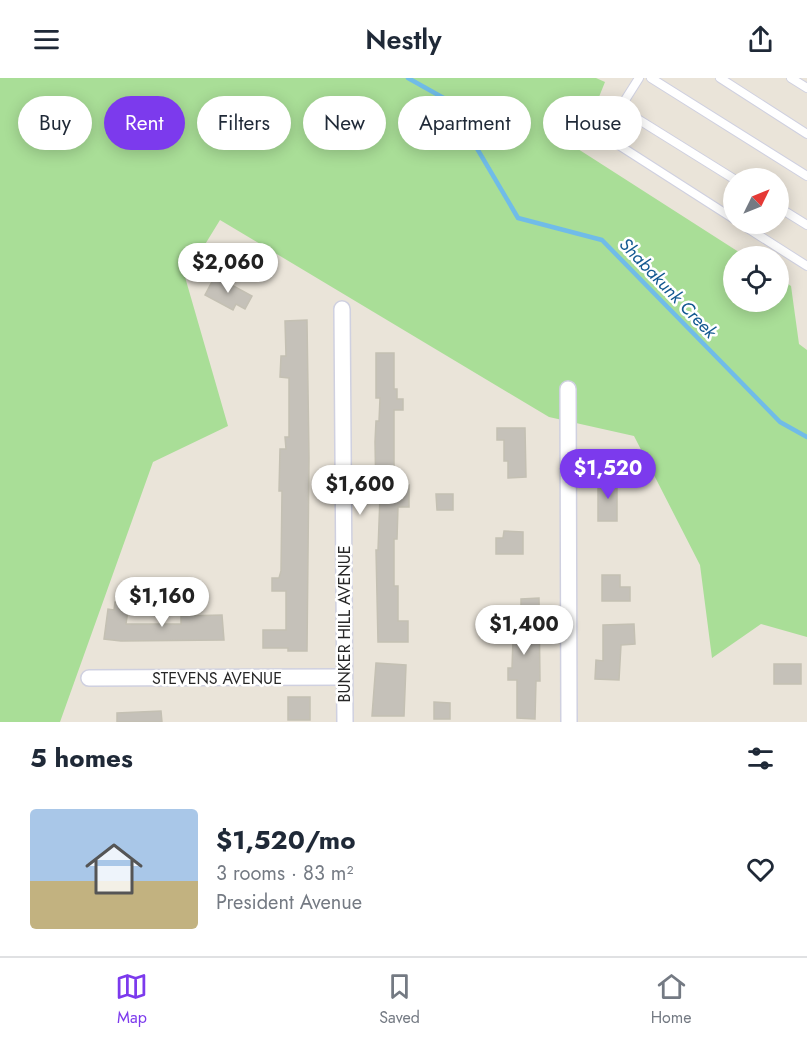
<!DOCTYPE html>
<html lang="en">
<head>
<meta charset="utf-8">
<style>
	body { margin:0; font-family:Jost,sans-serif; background:#f2f2f3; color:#1f2937; height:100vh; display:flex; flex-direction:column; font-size:22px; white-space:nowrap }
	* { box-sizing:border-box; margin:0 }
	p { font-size:20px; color:#747a83 }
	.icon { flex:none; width:33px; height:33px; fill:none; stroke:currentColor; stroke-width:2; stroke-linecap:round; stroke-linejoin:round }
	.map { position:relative; height:644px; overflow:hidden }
	.sheet { display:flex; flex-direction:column; background:#fff; flex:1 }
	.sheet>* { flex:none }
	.banner { position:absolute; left:18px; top:18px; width:771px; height:54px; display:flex; gap:12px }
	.needle { width:39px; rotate:47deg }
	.buttons { position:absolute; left:723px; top:90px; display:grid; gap:12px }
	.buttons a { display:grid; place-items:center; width:66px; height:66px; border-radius:50%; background:#fff; box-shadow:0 3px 15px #0003; font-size:30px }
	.price { position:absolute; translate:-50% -51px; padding:0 14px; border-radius:21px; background:#fff; color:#222; font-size:20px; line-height:39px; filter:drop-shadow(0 2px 3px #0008) }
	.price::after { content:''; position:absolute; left:50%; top:36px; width:18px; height:14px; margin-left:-9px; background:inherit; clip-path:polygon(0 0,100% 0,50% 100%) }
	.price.active { background:#7c3aed; color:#fff }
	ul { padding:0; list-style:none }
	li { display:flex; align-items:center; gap:18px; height:150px; padding:0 30px }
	li span { display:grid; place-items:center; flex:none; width:168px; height:120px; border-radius:6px; color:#555 }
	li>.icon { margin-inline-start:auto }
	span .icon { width:72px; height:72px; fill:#fffc; stroke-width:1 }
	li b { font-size:26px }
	h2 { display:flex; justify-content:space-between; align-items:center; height:72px; padding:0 30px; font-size:26px }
	.chip { padding:0 21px; border-radius:27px; background:#fff; box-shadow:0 3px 15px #0003; font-size:21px; line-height:54px }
	.chip.active { background:#7c3aed; color:#fff }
	header { display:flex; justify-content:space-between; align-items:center; height:78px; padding:0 30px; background:#fff; font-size:27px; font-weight:600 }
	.dock { display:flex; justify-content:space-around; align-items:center; height:84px; border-top:2px solid #e0e1e3; background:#fff; font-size:16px; color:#747a83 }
	.dock a { display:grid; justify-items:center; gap:3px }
	.dock .active { color:#7c3aed }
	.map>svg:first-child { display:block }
</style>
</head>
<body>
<header><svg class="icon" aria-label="menu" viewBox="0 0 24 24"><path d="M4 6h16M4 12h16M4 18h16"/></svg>Nestly<svg class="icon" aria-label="share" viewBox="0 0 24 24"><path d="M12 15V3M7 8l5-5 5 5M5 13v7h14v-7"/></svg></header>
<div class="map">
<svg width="807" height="644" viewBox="0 0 807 644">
	<rect width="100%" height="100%" fill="#eae4d9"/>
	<path fill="#a9de97" d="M0 0H596L605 4 578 71 745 178H734V224H778L779 200 791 208 799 266 807 272V559L761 546 712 580 700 487 634 358 549 339 220 142 185 199 228 348 153 384 60 644H0Z"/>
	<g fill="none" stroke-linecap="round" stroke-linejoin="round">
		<path stroke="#70bce8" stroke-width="4.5" d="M408 0 449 23 518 140 602 162 780 344 807 359"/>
	</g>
	<g fill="#c5c1b9" stroke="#c4c0b3" stroke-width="1.5">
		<path d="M215 198 252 218 245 231 236 226 233 232 205 217Z"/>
		<path d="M307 242 309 380 307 573H288V570H263V552H286V513H272V500H279L281 493 282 413H279L280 371H286L285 359H289V300L280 299 281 278H286L285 243Z"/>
		<path d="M376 275H394V311H397V321H403V332H394V407H409V429H398L397 461H394V508H398V543H408V564H378L376 472H378L380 418H376L375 364 376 343H379L380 320H376Z"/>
		<path d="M497 350H525L526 399 508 400V383H504V362H497Z"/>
		<path d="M617 400V443H598V401Z"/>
		<path d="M436 416H453V432H437Z"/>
		<path d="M504 453 523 454V476H496V460H503Z"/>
		<path d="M602 497H620V509H630V523H602Z"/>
		<path d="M539 520 540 603H536L535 641 517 640V602H508V590H512L513 561H490V550L521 549V521Z"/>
		<path d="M115 524 129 525 126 546H181V538L222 537 224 562 121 563 104 561 108 531 114 532Z"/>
		<path d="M634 546 635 566 621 567 619 602 595 601 596 582 603 583V547Z"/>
		<path d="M376 585 406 587 404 638H372Z"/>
		<rect x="774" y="586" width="27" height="20"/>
		<rect x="288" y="619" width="22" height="23"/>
		<path d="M434 624 450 625V641H434Z"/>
		<path d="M161 633 162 644H117V635Z"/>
	</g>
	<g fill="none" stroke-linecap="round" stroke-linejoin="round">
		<defs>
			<g id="lane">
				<path d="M639 0 603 57 734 141"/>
				<path d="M651 0 807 98"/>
				<path d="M720 0 807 56"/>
				<path d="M791 0 807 10"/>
				<path d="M620 30 734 101"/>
				<path d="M778 129 807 147"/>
				<path d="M741 146 807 188"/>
			</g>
			<g id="street">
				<path d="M342 231 345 644"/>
				<path d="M568 311 569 644"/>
				<path d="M89 600 344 599"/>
			</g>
		</defs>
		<use href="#lane" stroke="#cfd0e0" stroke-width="10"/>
		<use href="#street" stroke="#cfd0e0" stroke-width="18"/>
		<use href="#lane" stroke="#fff" stroke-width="8"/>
		<use href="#street" stroke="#fff" stroke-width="15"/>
	</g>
	<g text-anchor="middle" stroke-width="5" stroke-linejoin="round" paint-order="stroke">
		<g font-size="16" fill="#272727" stroke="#fff">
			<text transform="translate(344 546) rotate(-90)" y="6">BUNKER HILL AVENUE</text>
			<text x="217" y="606">STEVENS AVENUE</text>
		</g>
		<g font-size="18" font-style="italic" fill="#135990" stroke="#fff">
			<text transform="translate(668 210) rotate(46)" y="6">Shabakunk Creek</text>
		</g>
	</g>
</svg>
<div class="buttons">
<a><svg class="needle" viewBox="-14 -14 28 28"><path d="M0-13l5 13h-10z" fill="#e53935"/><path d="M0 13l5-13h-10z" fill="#747a83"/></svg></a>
<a><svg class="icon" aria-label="locate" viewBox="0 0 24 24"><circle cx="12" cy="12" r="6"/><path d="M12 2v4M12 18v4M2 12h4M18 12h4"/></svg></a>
</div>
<b class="price" style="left:228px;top:216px">$2,060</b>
<b class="price active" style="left:608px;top:422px">$1,520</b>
<b class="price" style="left:360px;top:438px">$1,600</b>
<b class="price" style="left:162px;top:550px">$1,160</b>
<b class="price" style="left:524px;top:578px">$1,400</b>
<div class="banner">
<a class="chip">Buy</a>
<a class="chip active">Rent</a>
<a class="chip">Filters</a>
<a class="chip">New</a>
<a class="chip">Apartment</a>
<a class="chip">House</a>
</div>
</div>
<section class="sheet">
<h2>5 homes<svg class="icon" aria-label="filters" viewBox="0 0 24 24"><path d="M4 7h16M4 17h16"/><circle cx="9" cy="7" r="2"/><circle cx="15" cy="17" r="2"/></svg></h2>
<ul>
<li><span style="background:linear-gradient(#a9c7e8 60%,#c2b280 0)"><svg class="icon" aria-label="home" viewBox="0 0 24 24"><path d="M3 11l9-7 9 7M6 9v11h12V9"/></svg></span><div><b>$1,520/mo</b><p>3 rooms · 83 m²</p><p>President Avenue</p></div><svg class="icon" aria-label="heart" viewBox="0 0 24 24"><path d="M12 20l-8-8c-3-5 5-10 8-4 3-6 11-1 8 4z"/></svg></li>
</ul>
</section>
<nav class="dock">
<a class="active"><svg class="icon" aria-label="map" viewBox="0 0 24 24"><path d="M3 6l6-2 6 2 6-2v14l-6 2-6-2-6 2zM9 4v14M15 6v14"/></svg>Map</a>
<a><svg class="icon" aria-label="saved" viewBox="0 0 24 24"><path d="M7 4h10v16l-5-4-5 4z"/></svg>Saved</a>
<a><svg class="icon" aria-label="home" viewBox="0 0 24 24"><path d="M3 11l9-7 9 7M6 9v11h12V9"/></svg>Home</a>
</nav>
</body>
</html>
